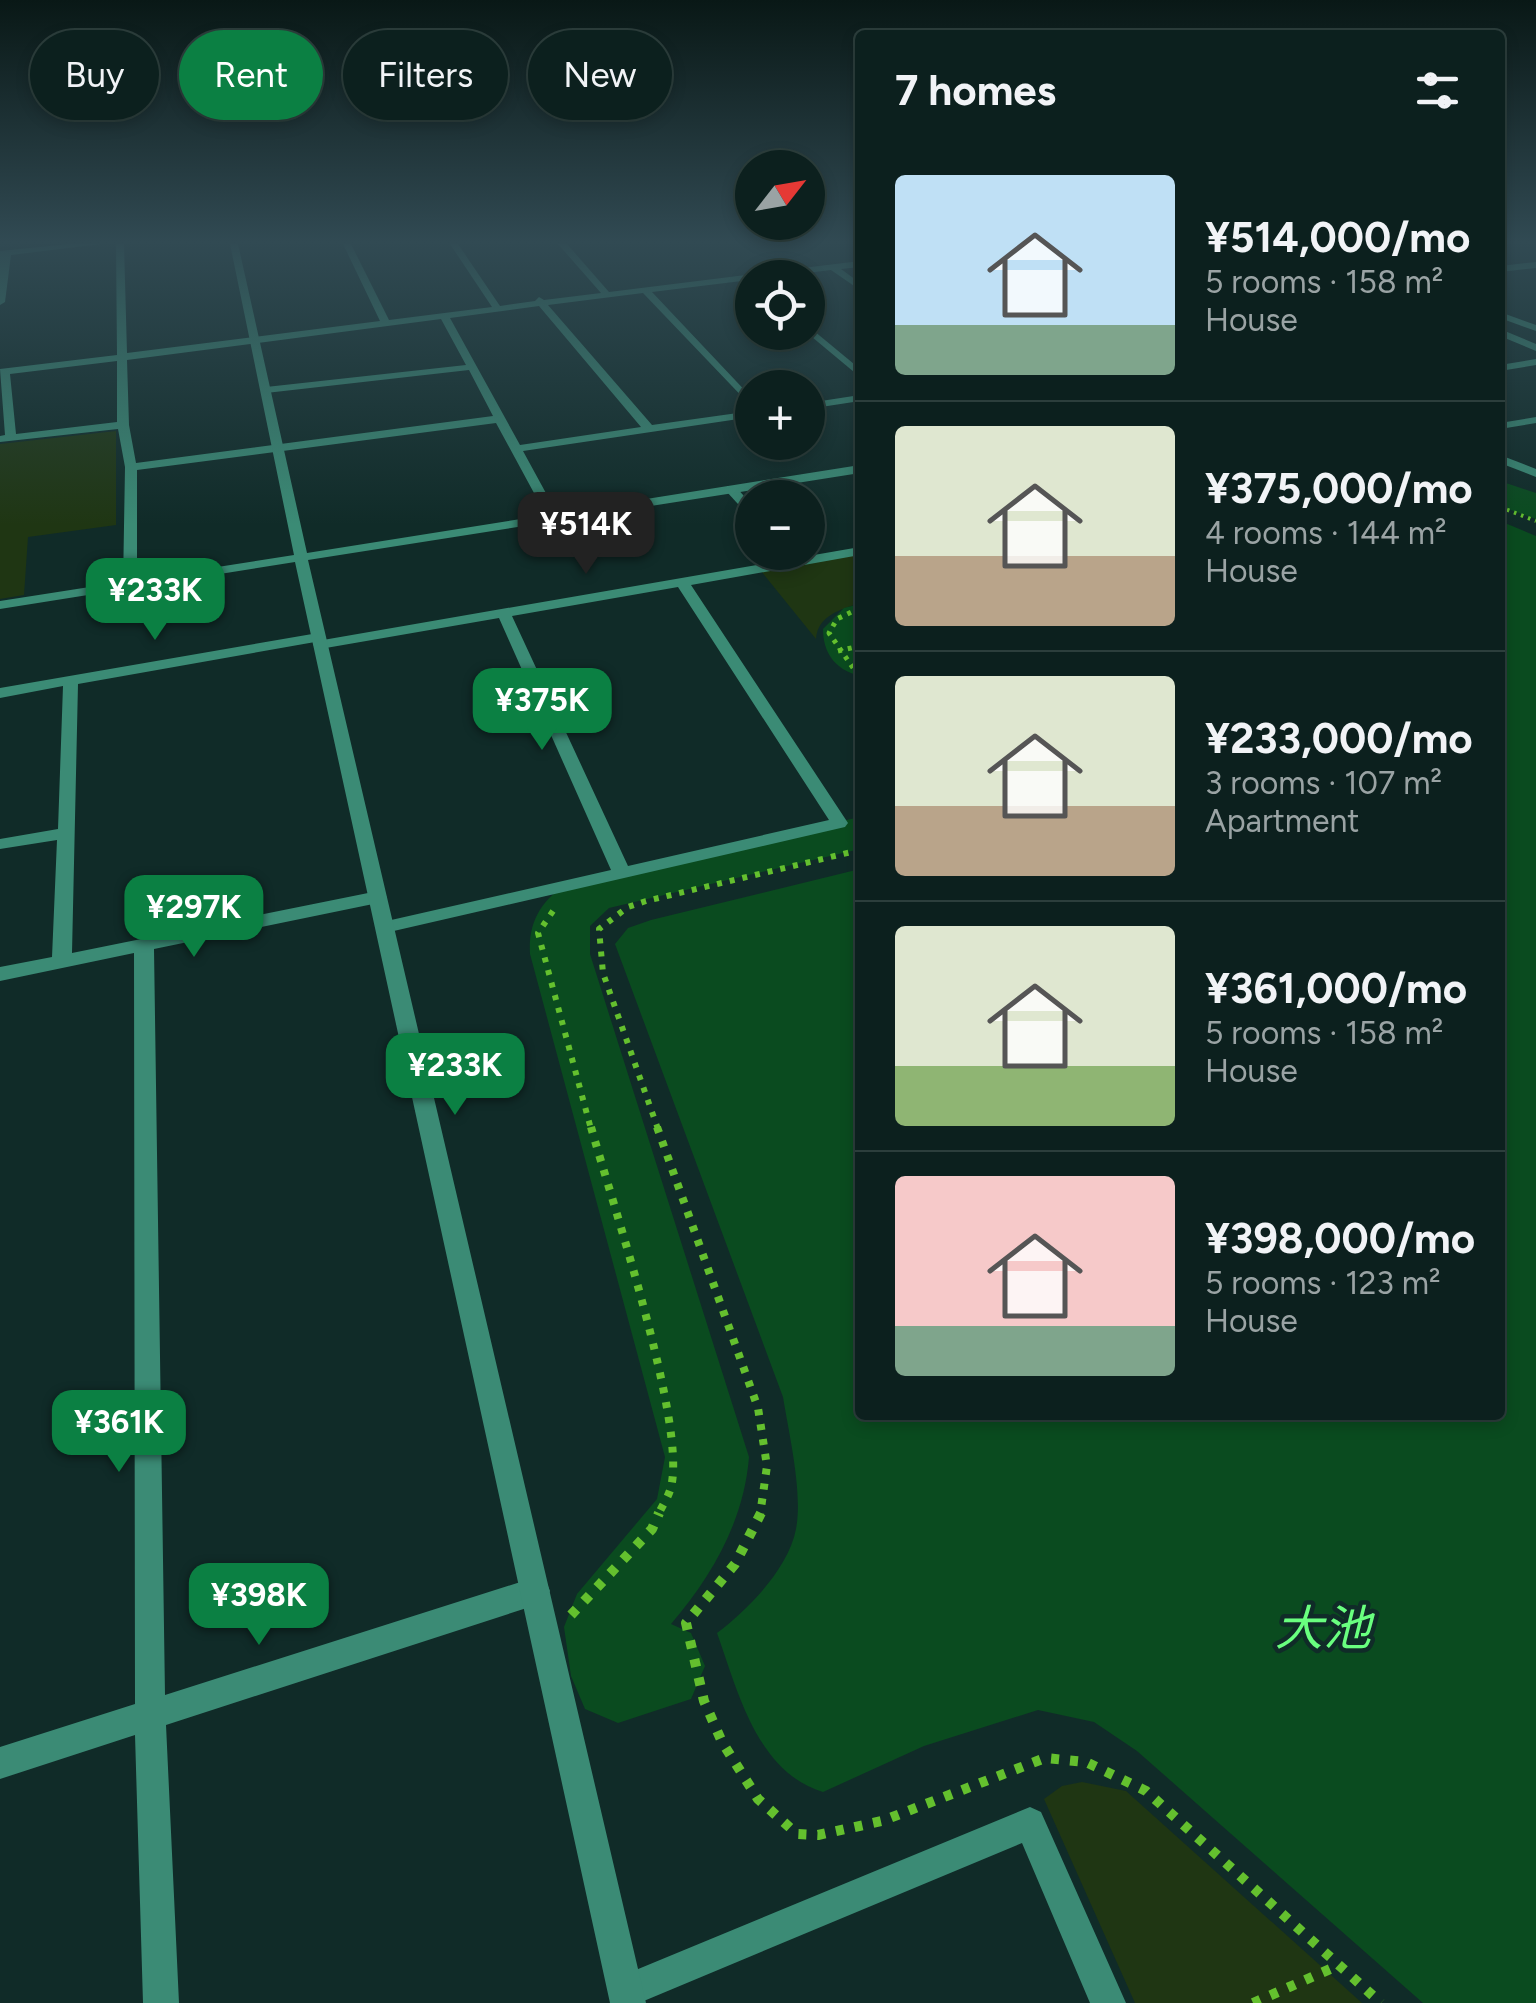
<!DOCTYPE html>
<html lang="en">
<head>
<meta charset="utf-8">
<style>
	body { margin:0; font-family:Figtree,"Noto Sans JP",sans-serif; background:#1a2d2b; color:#f1f3f6; height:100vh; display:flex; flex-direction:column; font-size:38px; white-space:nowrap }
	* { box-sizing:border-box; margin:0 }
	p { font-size:32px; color:#9aa3a4 }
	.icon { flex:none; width:55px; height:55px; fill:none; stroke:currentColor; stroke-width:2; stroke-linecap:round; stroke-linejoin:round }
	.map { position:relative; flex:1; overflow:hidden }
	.side { position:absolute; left:855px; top:30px; width:650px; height:1390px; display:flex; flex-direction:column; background:#0c201e; border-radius:10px; box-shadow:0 5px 15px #0003,0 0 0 2px #2c3e3c }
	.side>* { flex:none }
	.top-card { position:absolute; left:30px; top:30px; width:675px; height:90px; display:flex; gap:20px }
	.needle { width:65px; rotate:59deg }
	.fabs { position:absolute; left:735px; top:150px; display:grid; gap:20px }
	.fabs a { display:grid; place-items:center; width:90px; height:90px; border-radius:50%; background:#0c201e; box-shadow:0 5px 15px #0003,0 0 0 2px #2c3e3c; font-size:50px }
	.price { position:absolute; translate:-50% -85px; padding:0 22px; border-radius:20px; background:#0b8043; color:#fff; font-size:32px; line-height:65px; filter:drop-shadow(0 2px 5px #0008) }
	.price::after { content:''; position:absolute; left:50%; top:60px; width:30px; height:22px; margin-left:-15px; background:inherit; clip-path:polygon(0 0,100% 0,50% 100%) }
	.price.selected { background:#222; color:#fff }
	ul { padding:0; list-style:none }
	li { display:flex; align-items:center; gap:30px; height:250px; padding:0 40px }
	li+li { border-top:2px solid #2c3e3c }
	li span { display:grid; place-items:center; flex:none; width:280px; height:200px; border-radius:10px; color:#555 }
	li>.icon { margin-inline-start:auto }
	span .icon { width:120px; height:120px; fill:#fffc; stroke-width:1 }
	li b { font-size:42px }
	h2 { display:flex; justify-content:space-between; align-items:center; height:120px; padding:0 40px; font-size:42px }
	.tag { padding:0 35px; border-radius:45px; background:#0c201e; box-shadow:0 5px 15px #0003,0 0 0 2px #2c3e3c; font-size:35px; line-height:90px }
	.tag.selected { background:#0b8043; color:#fff }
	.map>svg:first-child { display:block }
</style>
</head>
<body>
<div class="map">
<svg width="1536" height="2003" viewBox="0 0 1536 2003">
	<rect width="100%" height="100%" fill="#102b28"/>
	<g fill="#1f3613">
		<path d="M116 431V525L28 537 24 595 0 599V444Z"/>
		<path d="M860 553V603C840 610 818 615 816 639L761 571Z"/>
		<path d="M1082 1782 1126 1791 1362 2003H1135L1044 1799 1062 1786Z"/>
	</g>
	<path fill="#0a4b1f" d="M1500 521 1536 536V2003H1423L1137 1751 1094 1722 1038 1710 924 1746 823 1792C757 1772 738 1692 717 1633 747 1610 788 1570 796 1529 803 1493 789 1434 783 1397L615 944 628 928 651 920 860 869V1415H1500Z"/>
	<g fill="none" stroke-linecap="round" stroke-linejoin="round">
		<g fill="#0a4b1f" fill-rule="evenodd">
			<path d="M1500 481 1536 493V519L1500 506Z"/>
			<path d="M860 604V676C836 670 823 654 823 629L844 608Z"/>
			<path d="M860 817V849L609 908 590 926V954L749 1457C744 1521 712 1576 671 1624L691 1633 705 1666 691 1699 618 1723 585 1709 571 1676 564 1627 577 1594 657 1499 665 1457 530 954C528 921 542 899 570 882Z"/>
		</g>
		<path stroke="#64c02e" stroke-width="4" stroke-dasharray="2.5 5" stroke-linecap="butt" d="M1500 507 1536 521"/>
		<g stroke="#64c02e" stroke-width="5" stroke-dasharray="4 6" stroke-linecap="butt">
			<path d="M860 608 837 619 829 633 860 678"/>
			<path d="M838 651 860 646"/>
		</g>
		<g stroke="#64c02e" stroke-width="6" stroke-dasharray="5 8" stroke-linecap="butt">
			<path d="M553 911 538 933 591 1129"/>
			<path d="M658 1129 603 973 599 929 628 907 646 901 860 850"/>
		</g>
		<g stroke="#64c02e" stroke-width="8" stroke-dasharray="6 9" stroke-linecap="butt">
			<path d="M591 1127C611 1199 687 1424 671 1487 669 1496 662 1506 658 1515"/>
			<path d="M657 1127 758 1408 767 1466 760 1515"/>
		</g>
		<g stroke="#64c02e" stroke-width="10" stroke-dasharray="8 11" stroke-linecap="butt">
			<path d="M761 1513 735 1564 686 1623 704 1701 722 1742 758 1799 797 1834 818 1835 882 1821 1045 1758 1086 1762 1146 1791 1381 2003"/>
			<path d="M571 1615 652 1529 659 1513"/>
			<path d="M1253 2003 1337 1966"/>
		</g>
		<g fill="#3b8b75" fill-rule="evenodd">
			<path d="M69 244H101L11 255 5 302 0 305V251Z"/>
			<path d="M116 244H124L127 353 380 321 343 244H351L389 320 492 307 450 244H458L500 306 535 301 539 297 544 300 601 293 558 244H567L609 292 860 261V267L841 269 860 283V290L831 270 652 292 752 398V407L643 293 548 305 652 425 752 411V417L523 451 559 517 557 520 547 517 496 423 137 470V585L130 589 123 585 125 467 118 429 0 442V436L5 435 0 369 117 355ZM539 306 641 427 520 445 450 318ZM441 319 466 365 266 387 261 390 266 393 469 370 493 416 136 463 129 425 127 360ZM117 361V422L16 434 10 374Z"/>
			<path d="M1536 262V268L1500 272V266Z"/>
			<path d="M1500 312 1536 325V331L1500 318Z"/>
			<path d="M808 326 860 369V377L806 332Z"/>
			<path d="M1500 329 1536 344V351L1500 336Z"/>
			<path d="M860 395V401L808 409V403Z"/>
			<path d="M1536 417V423L1500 429V423Z"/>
			<path d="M727 486H735L752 505V516L748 515 727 492Z"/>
			<path d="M860 547V555L691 585 848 823 845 827 385 933 376 927 378 923 611 870 499 618 320 649 313 645 315 642 78 684 72 953 378 891 387 897 378 903 154 949 165 1695 536 1577 546 1581 550 1591 546 1601 536 1605 166 1725 179 2003H143L135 1735 0 1779V1747L135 1704 134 953 0 981V967L52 957 57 840 0 849V839L58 829 63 686 0 698V688L318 633 325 637 323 640ZM678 587 829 820 628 866 512 616Z"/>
			<path d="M1030 1807 1041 1812 1126 2003H1090L1022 1843 639 2003H613L608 1991 614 1979Z"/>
		</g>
		<g fill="#3b8b75" fill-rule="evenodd">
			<path d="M230 244H238L307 553 860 465V473L308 560 646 2003H610L295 562 0 609V601L294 555Z"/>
			<path d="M1536 359V365L1500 371V365Z"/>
			<path d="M1500 455 1536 469V477L1500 463Z"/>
		</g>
	</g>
	<path fill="#143632" d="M0 244H28L0 247Z"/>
	<linearGradient id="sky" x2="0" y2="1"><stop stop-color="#091816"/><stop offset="0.46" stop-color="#314a53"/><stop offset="1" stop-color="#314a53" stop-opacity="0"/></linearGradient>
	<rect width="1536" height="525" fill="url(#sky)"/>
	<g text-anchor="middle" stroke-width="9" stroke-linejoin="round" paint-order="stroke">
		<g font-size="48" font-style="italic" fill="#69ff7f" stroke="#102b28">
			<text x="1323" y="1645">大池</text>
		</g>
	</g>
</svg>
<div class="fabs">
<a><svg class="needle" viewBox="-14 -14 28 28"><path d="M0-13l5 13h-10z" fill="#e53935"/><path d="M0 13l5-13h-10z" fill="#9aa3a4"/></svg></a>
<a><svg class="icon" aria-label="locate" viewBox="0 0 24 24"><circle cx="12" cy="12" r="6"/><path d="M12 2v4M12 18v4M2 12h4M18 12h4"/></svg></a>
<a>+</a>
<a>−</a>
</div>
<b class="price selected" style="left:586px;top:577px">¥514K</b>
<b class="price" style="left:155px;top:643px">¥233K</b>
<b class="price" style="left:542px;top:753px">¥375K</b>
<b class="price" style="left:194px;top:960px">¥297K</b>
<b class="price" style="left:455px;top:1118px">¥233K</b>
<b class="price" style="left:119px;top:1475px">¥361K</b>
<b class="price" style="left:259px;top:1648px">¥398K</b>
<div class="top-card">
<a class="tag">Buy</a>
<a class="tag selected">Rent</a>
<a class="tag">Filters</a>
<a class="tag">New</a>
</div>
<section class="side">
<h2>7 homes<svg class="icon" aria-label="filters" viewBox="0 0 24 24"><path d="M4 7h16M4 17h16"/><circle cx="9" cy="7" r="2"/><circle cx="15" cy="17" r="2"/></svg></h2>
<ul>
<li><span style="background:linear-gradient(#bfe0f5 75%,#7fa58c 0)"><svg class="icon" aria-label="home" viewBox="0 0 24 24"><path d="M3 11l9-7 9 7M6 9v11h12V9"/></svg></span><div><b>¥514,000/mo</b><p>5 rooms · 158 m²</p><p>House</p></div></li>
<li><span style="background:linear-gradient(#dfe7d0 65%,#b9a48a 0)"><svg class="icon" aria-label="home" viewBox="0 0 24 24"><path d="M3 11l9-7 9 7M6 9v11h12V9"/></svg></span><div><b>¥375,000/mo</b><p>4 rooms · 144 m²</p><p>House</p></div></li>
<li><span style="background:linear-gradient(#dfe7d0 65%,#b9a48a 0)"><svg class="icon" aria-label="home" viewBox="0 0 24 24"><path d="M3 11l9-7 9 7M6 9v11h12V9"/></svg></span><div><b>¥233,000/mo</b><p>3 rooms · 107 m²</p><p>Apartment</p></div></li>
<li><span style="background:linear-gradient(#dfe7d0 70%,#8fb573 0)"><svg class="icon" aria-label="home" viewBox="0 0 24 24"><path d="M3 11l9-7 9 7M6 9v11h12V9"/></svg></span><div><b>¥361,000/mo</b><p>5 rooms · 158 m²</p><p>House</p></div></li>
<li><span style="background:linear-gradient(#f6c9c9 75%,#7fa58c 0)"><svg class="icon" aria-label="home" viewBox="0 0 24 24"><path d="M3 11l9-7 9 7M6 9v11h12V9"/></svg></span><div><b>¥398,000/mo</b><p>5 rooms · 123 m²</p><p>House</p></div></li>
</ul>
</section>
</div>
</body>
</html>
